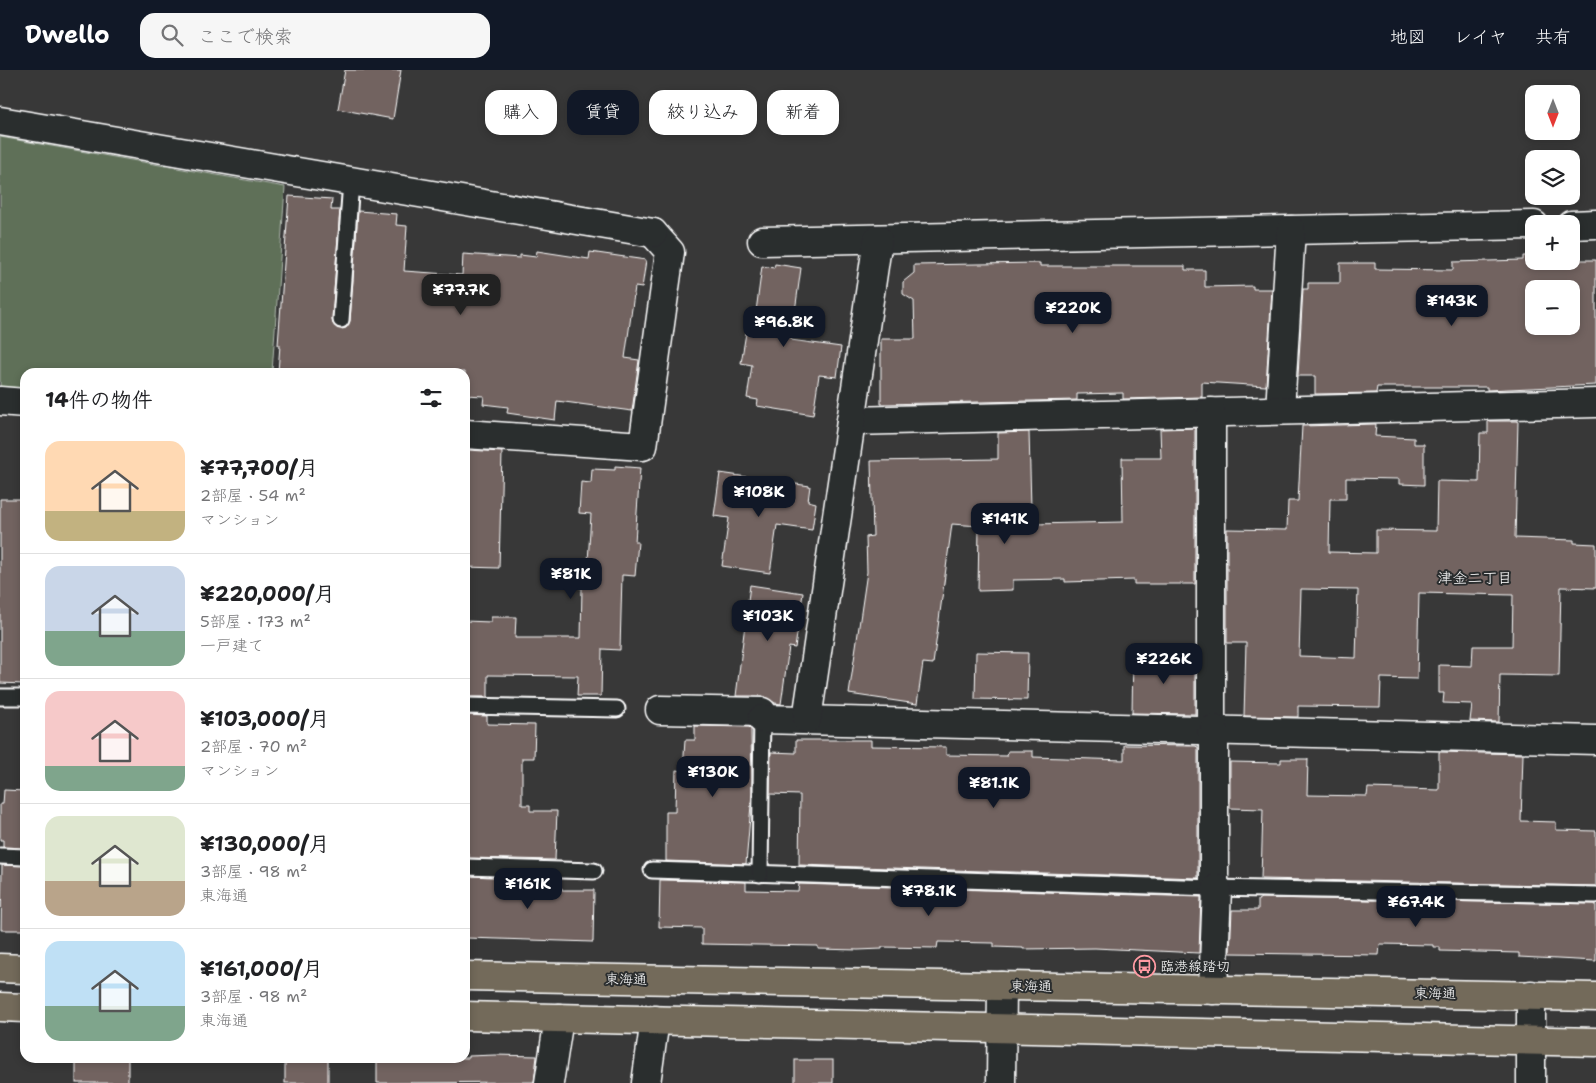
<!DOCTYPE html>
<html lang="ja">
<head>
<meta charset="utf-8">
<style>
	body { margin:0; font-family:"Shantell Sans","Klee One",sans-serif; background:#f6f6f6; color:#202124; height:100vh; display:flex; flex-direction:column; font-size:19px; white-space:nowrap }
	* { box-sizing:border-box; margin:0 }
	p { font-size:16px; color:#757577 }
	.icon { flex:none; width:28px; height:28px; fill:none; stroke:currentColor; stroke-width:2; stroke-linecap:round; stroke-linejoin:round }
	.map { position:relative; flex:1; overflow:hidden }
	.side { position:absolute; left:20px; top:298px; width:450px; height:695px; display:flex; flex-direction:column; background:#fff; border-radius:15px; box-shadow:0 2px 8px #0003 }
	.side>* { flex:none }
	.guide { position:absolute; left:485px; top:20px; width:475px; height:45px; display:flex; gap:10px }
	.needle { width:32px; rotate:180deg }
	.tools { position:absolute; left:1525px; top:15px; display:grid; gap:10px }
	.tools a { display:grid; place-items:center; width:55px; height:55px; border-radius:10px; background:#fff; box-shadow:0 2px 8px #0003; font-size:25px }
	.price { position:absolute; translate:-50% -42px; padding:0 11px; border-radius:10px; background:#111827; color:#fff; font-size:16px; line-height:32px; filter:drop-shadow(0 1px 2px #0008) }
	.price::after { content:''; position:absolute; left:50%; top:30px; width:15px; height:11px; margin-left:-8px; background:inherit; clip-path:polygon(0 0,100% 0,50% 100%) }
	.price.selected { background:#222; color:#fff }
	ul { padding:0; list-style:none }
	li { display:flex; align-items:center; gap:15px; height:125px; padding:0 25px }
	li+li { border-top:1px solid #e0e0e0 }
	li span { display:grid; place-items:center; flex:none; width:140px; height:100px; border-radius:15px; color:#555 }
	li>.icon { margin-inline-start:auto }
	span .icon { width:60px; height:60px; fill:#fffc; stroke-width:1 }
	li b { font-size:21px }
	h2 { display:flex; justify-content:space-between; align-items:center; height:60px; padding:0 25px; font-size:21px }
	.tag { padding:0 18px; border-radius:15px; background:#fff; box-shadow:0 2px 8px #0003; font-size:18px; line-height:45px }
	.tag.selected { background:#111827; color:#fff }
	header { display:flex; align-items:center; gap:30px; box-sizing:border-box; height:70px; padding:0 25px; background:#111827; color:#fff }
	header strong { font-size:24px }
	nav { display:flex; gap:28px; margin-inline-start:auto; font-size:18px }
	.search { width:350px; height:45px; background:#f6f6f6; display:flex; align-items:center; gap:12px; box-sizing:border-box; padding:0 18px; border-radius:15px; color:#757577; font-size:19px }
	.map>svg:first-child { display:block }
</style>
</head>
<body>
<header>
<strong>Dwello</strong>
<div class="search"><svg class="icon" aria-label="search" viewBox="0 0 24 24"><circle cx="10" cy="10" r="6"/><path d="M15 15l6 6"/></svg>ここで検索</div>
<nav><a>地図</a><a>レイヤ</a><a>共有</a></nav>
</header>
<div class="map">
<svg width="1596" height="1013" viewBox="0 0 1596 1013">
	<rect width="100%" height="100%" fill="#383838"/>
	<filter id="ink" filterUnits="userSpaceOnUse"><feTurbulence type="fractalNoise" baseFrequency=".02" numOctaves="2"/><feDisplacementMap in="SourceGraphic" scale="10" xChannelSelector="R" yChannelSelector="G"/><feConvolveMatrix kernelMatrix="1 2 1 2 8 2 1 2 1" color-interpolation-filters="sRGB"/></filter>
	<g filter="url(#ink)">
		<path fill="#5e6f58" stroke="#aeb7ac" d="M0 67 285 117 272 302H25V320L0 318Z"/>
		<g fill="#726360" stroke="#fff" fill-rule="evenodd">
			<path d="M345 0H401L393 49 338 39Z"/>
			<path d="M289 126 332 129 331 140H340L332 249 333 254 340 259 346 258 350 251 358 141 397 144 396 155 407 156 404 201 462 205 463 184 520 188V185L536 187 537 181 589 189 590 182 646 190 642 218 635 217 625 288 639 290 632 341 557 331 555 350 507 343 508 337 483 334 484 326 465 325V302H278L280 275H278Z"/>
			<path d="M1571 185H1575V190H1596V315L1487 320V317H1377L1376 323 1315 324V306H1298L1303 219H1308V213H1340V193H1375V199L1453 200V192L1523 190V186H1534V191H1571ZM1534 219H1571V256H1534Z"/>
			<path d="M1040 193V196H1185V200H1205V217L1253 216V219H1272L1266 316 1202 312V327L1123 329V323L1077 324V330L881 334V269H915L914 231 903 224V212L914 203V195Z"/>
			<path d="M775 194 801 198 791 270 841 277 837 307 819 305 813 345 757 336 758 330 747 328 752 295 741 293 746 263 753 264 762 196 774 198Z"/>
			<path d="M1488 351H1518L1515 468 1574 470V473L1596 474V518L1561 517 1559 606 1500 605 1499 652 1470 651 1472 634 1443 633 1444 623H1439V595L1472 596 1473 576H1512L1513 525 1419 523 1417 609 1381 608 1380 637 1298 636V647L1244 646 1246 573H1227V459L1287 460 1288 431H1298L1302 356 1376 354 1375 366 1414 368V374H1424V415L1399 414V409L1346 408V429H1330L1329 482 1376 483V460L1436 461 1437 411 1479 412 1480 363H1488ZM1301 519 1358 520 1356 588 1299 586Z"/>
			<path d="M1195 358V514H1134V510L1065 512V509L1013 510V520L978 521 979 456 952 454 933 594 923 593 917 634 849 624 867 502 866 467 873 466 871 391 998 389V363L1029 362 1031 438H1034V454L1123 452 1122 388H1161L1160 359Z"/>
			<path d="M467 380 502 382 499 498 465 497Z"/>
			<path d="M615 396 640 398 635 472H638L635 506 622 505 620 580 602 579 601 626H577L578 606 488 605V627H465V551L491 552V547H516L515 568H581L582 518H579V492H588L591 444 579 443 581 412 591 413 592 399 615 400Z"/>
			<path d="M720 403 810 416 808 431 816 433 812 460 777 455 770 503 722 496 729 448 714 446Z"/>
			<path d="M0 429H25L24 614 0 613Z"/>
			<path d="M750 515 803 523 795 578 789 577 781 634 775 633 763 626H736Z"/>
			<path d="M976 582 1028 583 1027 630 975 629Z"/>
			<path d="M1133 585 1195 586V644L1132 643Z"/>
			<path d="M465 645 487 646V654L535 655 534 688H522V735H530V741H557L555 790 469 788V784H465Z"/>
			<path d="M695 656 749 657 751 659 752 723 746 794 666 791V742H675L676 700 683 701 685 670H695Z"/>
			<path d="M796 670H871V676L946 677V685L1007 686 1008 681H1033V687L1124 690V675L1195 676 1198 677V808L799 795 800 725 770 724 771 682 796 683Z"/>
			<path d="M1439 682 1523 684 1521 751 1556 752V760L1596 761V816L1261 809 1263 739 1230 738V692L1281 693V689H1308L1307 725 1367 726 1368 718 1439 720Z"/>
			<path d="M4 720 25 721V778L3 777V770H0V734H3Z"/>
			<path d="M2 795 25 796V860H1Z"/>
			<path d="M468 806 555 809V817L562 818V820H594L593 872 467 868Z"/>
			<path d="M660 810 746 812V820L798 821 799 814 1201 827 1199 883 1095 878 1023 879V878L994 877V873L938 872 937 878 882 877V879L858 880 818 879V876L702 874V858L659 857Z"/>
			<path d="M1261 828 1596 834V891L1519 887V883L1440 881V877H1433V875L1380 874 1379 885 1230 883 1232 840H1258V830Z"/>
			<path d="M495 985 537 986 534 1012 377 1013V988H469V986Z"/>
			<rect x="76" y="988" width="52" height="25"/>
			<rect x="285" y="988" width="43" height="25"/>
			<rect x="795" y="990" width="38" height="23"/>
		</g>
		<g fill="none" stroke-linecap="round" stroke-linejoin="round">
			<defs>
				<g id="lane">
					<path d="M341 250 351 111"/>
					<path d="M0 627H25"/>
					<path d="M465 636 617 639"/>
					<path d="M0 786 25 787"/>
					<path d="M465 797 594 801"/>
					<path d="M652 800 1214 818 1596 825"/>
					<path d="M760 804 762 643"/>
				</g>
				<g id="street">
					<path d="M1571 155 1596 154"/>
					<path d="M762 171 1534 155"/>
					<path d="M0 331 25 333"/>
					<path d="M1280 340 1291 160"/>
					<path d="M851 351 1596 333"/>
					<path d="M465 364 643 376 670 182 653 163"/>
					<path d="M660 640 762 642"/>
					<path d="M762 649 1596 670"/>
					<path d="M807 649 878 169"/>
					<path d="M1211 659V342"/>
					<path d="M1214 818V659"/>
					<path d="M1213 920 1217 818"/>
					<path d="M549 1013 559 948"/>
					<path d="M646 1013 655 950"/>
					<path d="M1001 1013 1002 916"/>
					<path d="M1531 1013V925"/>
				</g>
				<path id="secondary" d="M0 51 653 163"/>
				<g id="primary">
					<path d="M0 898 25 899"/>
					<path d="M465 906 1596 927"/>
					<path d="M0 937 25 938"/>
					<path d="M465 946 1596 972"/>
				</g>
			</defs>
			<use href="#lane" stroke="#fff" stroke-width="19"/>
			<use href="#street" stroke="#fff" stroke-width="31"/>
			<use href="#secondary" stroke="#fff" stroke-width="31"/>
			<use href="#primary" stroke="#fff" stroke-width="31"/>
			<use href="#lane" stroke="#2a2d2e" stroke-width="15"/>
			<use href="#street" stroke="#2a2d2e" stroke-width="28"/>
			<use href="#secondary" stroke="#2a2d2e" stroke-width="28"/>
			<use href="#primary" stroke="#736b5a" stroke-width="28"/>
		</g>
	</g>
	<defs>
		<symbol id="bus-ring" viewBox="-11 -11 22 22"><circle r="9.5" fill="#2a2d2e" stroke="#ff9aa2" stroke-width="1.5"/><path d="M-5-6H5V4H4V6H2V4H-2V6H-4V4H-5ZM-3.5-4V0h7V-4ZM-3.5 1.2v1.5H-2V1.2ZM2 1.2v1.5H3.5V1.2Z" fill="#ff9aa2"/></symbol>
	</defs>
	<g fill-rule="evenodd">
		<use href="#bus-ring" x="1132" y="884" width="25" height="25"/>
	</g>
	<g text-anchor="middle" stroke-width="4" stroke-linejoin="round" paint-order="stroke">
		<g font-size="14" fill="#fff" stroke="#2a2d2e" text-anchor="start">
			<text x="1160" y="901">臨港線踏切</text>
		</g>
		<g font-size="14" fill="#fff" stroke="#2a2d2e">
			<text transform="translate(626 909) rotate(1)" y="5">東海通</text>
			<text transform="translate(1031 916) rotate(1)" y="5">東海通</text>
			<text transform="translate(1435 923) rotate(1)" y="5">東海通</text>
		</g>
		<g font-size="15" fill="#fff" stroke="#2a2d2e">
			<text x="1475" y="513">津金二丁目</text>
		</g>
	</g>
</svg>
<div class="tools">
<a><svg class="needle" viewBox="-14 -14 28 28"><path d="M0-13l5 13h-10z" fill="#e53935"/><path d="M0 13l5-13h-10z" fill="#757577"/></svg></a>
<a><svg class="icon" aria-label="layers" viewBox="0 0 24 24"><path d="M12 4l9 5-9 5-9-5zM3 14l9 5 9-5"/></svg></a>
<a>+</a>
<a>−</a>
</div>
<b class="price selected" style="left:461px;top:246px">¥77.7K</b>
<b class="price" style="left:1452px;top:257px">¥143K</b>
<b class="price" style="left:1073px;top:264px">¥220K</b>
<b class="price" style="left:784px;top:278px">¥96.8K</b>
<b class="price" style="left:759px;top:448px">¥108K</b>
<b class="price" style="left:1005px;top:475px">¥141K</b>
<b class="price" style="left:571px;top:530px">¥81K</b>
<b class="price" style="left:768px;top:572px">¥103K</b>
<b class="price" style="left:1164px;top:615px">¥226K</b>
<b class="price" style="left:713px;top:728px">¥130K</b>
<b class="price" style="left:994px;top:739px">¥81.1K</b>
<b class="price" style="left:528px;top:840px">¥161K</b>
<b class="price" style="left:929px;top:847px">¥78.1K</b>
<b class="price" style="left:1416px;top:858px">¥67.4K</b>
<div class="guide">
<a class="tag">購入</a>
<a class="tag selected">賃貸</a>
<a class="tag">絞り込み</a>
<a class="tag">新着</a>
</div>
<section class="side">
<h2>14件の物件<svg class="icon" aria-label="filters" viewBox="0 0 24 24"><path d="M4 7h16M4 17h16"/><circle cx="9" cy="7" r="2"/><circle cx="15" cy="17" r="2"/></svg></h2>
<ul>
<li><span style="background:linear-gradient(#ffd9b3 70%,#c2b280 0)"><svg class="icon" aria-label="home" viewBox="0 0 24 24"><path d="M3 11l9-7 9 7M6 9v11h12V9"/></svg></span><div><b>¥77,700/月</b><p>2部屋 · 54 m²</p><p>マンション</p></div></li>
<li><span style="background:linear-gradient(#c9d6e8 65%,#7fa58c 0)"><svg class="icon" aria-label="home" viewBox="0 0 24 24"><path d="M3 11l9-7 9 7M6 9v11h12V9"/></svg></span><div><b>¥220,000/月</b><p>5部屋 · 173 m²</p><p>一戸建て</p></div></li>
<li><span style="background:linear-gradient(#f6c9c9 75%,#7fa58c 0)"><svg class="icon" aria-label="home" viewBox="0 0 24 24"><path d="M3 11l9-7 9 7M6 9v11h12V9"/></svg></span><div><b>¥103,000/月</b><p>2部屋 · 70 m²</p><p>マンション</p></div></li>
<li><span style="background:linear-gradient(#dfe7d0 65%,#b9a48a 0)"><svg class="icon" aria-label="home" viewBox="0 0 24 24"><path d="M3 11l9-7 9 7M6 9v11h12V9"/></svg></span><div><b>¥130,000/月</b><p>3部屋 · 98 m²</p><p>東海通</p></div></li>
<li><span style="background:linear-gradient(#bfe0f5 65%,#7fa58c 0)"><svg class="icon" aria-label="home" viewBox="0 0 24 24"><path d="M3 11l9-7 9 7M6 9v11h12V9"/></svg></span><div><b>¥161,000/月</b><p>3部屋 · 98 m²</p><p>東海通</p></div></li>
</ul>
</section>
</div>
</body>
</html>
